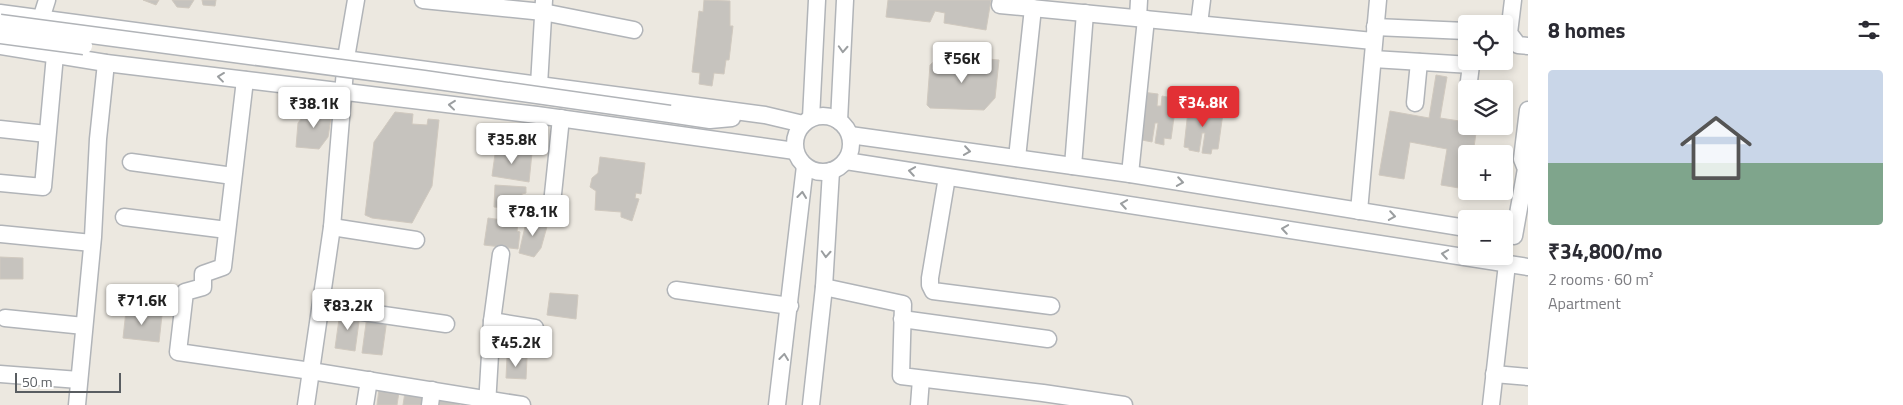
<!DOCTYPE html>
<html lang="en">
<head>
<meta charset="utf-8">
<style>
	body { margin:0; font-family:"Titillium Web",sans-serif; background:#f2f2f3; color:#2b2b33; height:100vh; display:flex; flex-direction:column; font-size:19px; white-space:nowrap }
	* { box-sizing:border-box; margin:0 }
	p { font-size:16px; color:#7c7c81 }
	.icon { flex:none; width:28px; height:28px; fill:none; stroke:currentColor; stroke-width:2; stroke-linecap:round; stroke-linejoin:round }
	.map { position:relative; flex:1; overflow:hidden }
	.panel { display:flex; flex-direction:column; background:#fff; width:375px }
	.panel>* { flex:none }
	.fabs { position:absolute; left:1458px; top:15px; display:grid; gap:10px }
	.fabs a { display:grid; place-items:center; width:55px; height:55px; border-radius:5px; background:#fff; box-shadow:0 2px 8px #0003; font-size:25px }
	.scale { position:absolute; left:15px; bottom:12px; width:106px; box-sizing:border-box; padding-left:5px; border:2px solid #595d61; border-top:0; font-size:14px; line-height:18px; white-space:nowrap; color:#595d61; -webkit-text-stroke:4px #fff; paint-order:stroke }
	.price { position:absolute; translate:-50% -42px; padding:0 11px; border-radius:5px; background:#fff; color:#222; font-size:16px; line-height:32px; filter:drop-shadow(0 1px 2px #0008) }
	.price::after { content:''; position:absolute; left:50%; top:30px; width:15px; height:11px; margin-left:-8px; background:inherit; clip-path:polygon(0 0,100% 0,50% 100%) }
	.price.on { background:#e23035; color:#fff }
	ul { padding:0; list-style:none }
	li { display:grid; align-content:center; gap:10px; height:265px; padding:0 20px }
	li span { display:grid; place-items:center; height:155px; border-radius:5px; color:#555 }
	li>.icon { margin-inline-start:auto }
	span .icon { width:90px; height:90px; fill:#fffc; stroke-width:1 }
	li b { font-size:21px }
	h2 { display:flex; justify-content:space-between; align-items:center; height:60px; padding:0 20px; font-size:21px }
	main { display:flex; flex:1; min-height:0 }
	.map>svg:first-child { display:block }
</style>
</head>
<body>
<main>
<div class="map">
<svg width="1528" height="405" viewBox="0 0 1528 405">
	<rect width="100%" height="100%" fill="#ece8e0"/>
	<g fill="#c6c3be" stroke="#d0c9bf">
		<path d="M143 0H159L156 5Z"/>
		<path d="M172 0H194L189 8 177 7Z"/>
		<path d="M202 0H216L215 6 203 5Z"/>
		<path d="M704 0 730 1V26H733L729 60H726L724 74 714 73 712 86 699 84 700 73 692 72 699 11 703 12Z"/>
		<path d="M888 0H991L986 30 944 23 945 13 935 11 930 22 886 17Z"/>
		<path d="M939 57 984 61 988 59 999 60 995 98 984 110 930 108 927 105 930 65Z"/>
		<path d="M1436 75 1447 77 1440 118 1466 122V126H1477L1473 154H1466L1465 189 1441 185 1447 149 1410 142 1404 179 1379 175 1390 111 1429 118Z"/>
		<path d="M1142 92 1158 94 1157 106H1161L1162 96 1172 98 1171 102 1176 103 1171 139 1164 138V145L1155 143 1158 123H1155L1152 142 1142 140V138L1137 137Z"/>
		<path d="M1189 102 1205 104 1204 116H1208L1209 106 1219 108 1218 112 1223 113 1218 149H1212L1211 154 1202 153 1205 133H1202L1199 152 1189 150V148L1184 147Z"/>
		<path d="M309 109 332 112 328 137 319 149 296 147 298 123Z"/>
		<path d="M395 112 413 114 412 124 427 125 428 119 439 120 432 186 412 223 372 218 365 215 374 142Z"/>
		<path d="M496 147 532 153 529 182 492 176Z"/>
		<path d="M600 157 645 163 641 194 636 193 635 198 639 199 632 221 621 217V212L595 210 596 191 590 187 592 178 598 173Z"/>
		<path d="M495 185 526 187V193L522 194V209L494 207Z"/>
		<path d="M488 218 518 222 517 231 520 232 518 249 484 245Z"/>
		<path d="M527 218 548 223 541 248 534 257 519 253Z"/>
		<path d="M0 257 23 258V279H0Z"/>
		<path d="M550 293 578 295 576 319 547 315Z"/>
		<path d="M126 311 162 315 159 342 123 338Z"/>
		<path d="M340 312 360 314 355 351 335 348Z"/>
		<path d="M367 316 387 319 382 355 362 353Z"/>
		<path d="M507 357 527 358 526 379 506 378Z"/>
		<path d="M379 389 399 392 397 405H377Z"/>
		<path d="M405 392 425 395 423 405H403Z"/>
		<path d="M440 397 460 400 459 405H439Z"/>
	</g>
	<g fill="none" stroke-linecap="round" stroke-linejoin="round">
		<defs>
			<g id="minor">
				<path d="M423 0 543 12 634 30"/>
				<path d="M1001 0 1000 5 1373 41"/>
				<path d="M1513 0 1509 33 1518 45 1528 46"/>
				<path d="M0 13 765 115 803 124"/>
				<path d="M1138 18 1139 0"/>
				<path d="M41 19 47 0"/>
				<path d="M1199 24 1202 0"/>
				<path d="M1375 27 1466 31"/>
				<path d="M0 46 106 63 537 115 795 151"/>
				<path d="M1373 59 1471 65 1468 89"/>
				<path d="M245 80 223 267 203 274V287L185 292 178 352 311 371 522 405"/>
				<path d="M539 85 544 0"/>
				<path d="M1415 103 1419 62"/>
				<path d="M670 114 710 120 732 118"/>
				<circle cx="823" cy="144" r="28"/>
				<path d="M811 118 817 0"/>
				<path d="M839 121 845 0"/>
				<path d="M0 129 47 134"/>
				<path d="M850 135 1130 174 1466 228"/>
				<path d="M1017 158 1033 8"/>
				<path d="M846 161 1528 267"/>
				<path d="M131 162 233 176"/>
				<path d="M1073 166 1085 13"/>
				<path d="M1130 174 1146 19"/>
				<path d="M947 177 930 278V285L933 291 1051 306"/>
				<path d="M0 183 43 187 55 55"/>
				<path d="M1359 211 1378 0"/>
				<path d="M551 213 561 118"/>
				<path d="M124 217 227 230"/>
				<path d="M332 227 416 240"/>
				<path d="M1 234 92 243"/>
				<path d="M1514 236 1526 169 1522 159 1528 110"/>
				<path d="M824 287 903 304 901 376 1043 393 1124 405"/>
				<path d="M676 290 790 306"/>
				<path d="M321 306 446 324"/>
				<path d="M5 318 84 326"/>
				<path d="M902 319 1048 339"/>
				<path d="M492 321 535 328"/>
				<path d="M0 374 79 380"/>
				<path d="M1494 374 1528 377"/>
				<path d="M77 405 93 237 98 139 106 63"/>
				<path d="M306 405 332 227 346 58 356 0"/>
				<path d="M365 405 369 380"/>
				<path d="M430 405 432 390"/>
				<path d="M487 405 492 321 501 254"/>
				<path d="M777 405 805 166"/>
				<path d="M811 405 824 287 831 171"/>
				<path d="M919 405 921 379"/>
				<path d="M1491 405 1507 264"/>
			</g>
		</defs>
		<use href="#minor" stroke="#b1b4b8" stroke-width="19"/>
		<use href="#minor" stroke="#fff" stroke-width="16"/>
		<defs>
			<g id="minor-bridge">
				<path d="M0 23 424 79 670 114"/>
				<path d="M0 35 84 46"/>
			</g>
		</defs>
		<use href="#minor-bridge" stroke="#b1b4b8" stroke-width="19" stroke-linecap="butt"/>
		<use href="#minor-bridge" stroke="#fff" stroke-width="16"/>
	</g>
	<defs><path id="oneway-chevron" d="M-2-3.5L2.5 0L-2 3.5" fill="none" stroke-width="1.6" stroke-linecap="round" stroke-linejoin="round" transform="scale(1.25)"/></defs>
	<g stroke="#9b9ea0">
		<use href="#oneway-chevron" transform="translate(843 49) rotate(93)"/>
		<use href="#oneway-chevron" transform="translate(221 77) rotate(-173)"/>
		<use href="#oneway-chevron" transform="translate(452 105) rotate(-174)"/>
		<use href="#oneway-chevron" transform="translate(967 151) rotate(8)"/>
		<use href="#oneway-chevron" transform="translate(912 171) rotate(-171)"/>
		<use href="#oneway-chevron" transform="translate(1180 182) rotate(9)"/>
		<use href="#oneway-chevron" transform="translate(802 195) rotate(-84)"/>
		<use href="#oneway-chevron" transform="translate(1124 204) rotate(-171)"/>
		<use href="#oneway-chevron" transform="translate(1392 216) rotate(9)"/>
		<use href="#oneway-chevron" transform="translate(1285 229) rotate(-171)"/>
		<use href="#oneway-chevron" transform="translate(826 254) rotate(93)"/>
		<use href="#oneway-chevron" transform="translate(1445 254) rotate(-171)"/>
		<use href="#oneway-chevron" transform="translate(784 357) rotate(-83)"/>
	</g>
</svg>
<div class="fabs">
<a><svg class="icon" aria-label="locate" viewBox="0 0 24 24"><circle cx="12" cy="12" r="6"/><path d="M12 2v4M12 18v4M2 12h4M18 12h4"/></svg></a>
<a><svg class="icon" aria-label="layers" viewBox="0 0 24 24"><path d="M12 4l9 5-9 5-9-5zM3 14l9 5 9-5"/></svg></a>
<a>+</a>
<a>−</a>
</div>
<div class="scale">50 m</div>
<b class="price" style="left:962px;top:84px">₹56K</b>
<b class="price on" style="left:1203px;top:128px">₹34.8K</b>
<b class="price" style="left:314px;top:129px">₹38.1K</b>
<b class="price" style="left:512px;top:165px">₹35.8K</b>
<b class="price" style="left:533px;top:237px">₹78.1K</b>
<b class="price" style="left:142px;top:326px">₹71.6K</b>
<b class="price" style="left:348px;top:331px">₹83.2K</b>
<b class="price" style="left:516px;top:368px">₹45.2K</b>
</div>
<section class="panel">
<h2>8 homes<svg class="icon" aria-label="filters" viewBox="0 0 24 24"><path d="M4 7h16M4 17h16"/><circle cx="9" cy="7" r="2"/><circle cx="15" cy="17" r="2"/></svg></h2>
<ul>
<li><span style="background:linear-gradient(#c9d6e8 60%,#7fa58c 0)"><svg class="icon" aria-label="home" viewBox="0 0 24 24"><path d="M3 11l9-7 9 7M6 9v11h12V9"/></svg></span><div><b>₹34,800/mo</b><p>2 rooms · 60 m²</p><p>Apartment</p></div></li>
</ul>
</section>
</main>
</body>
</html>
